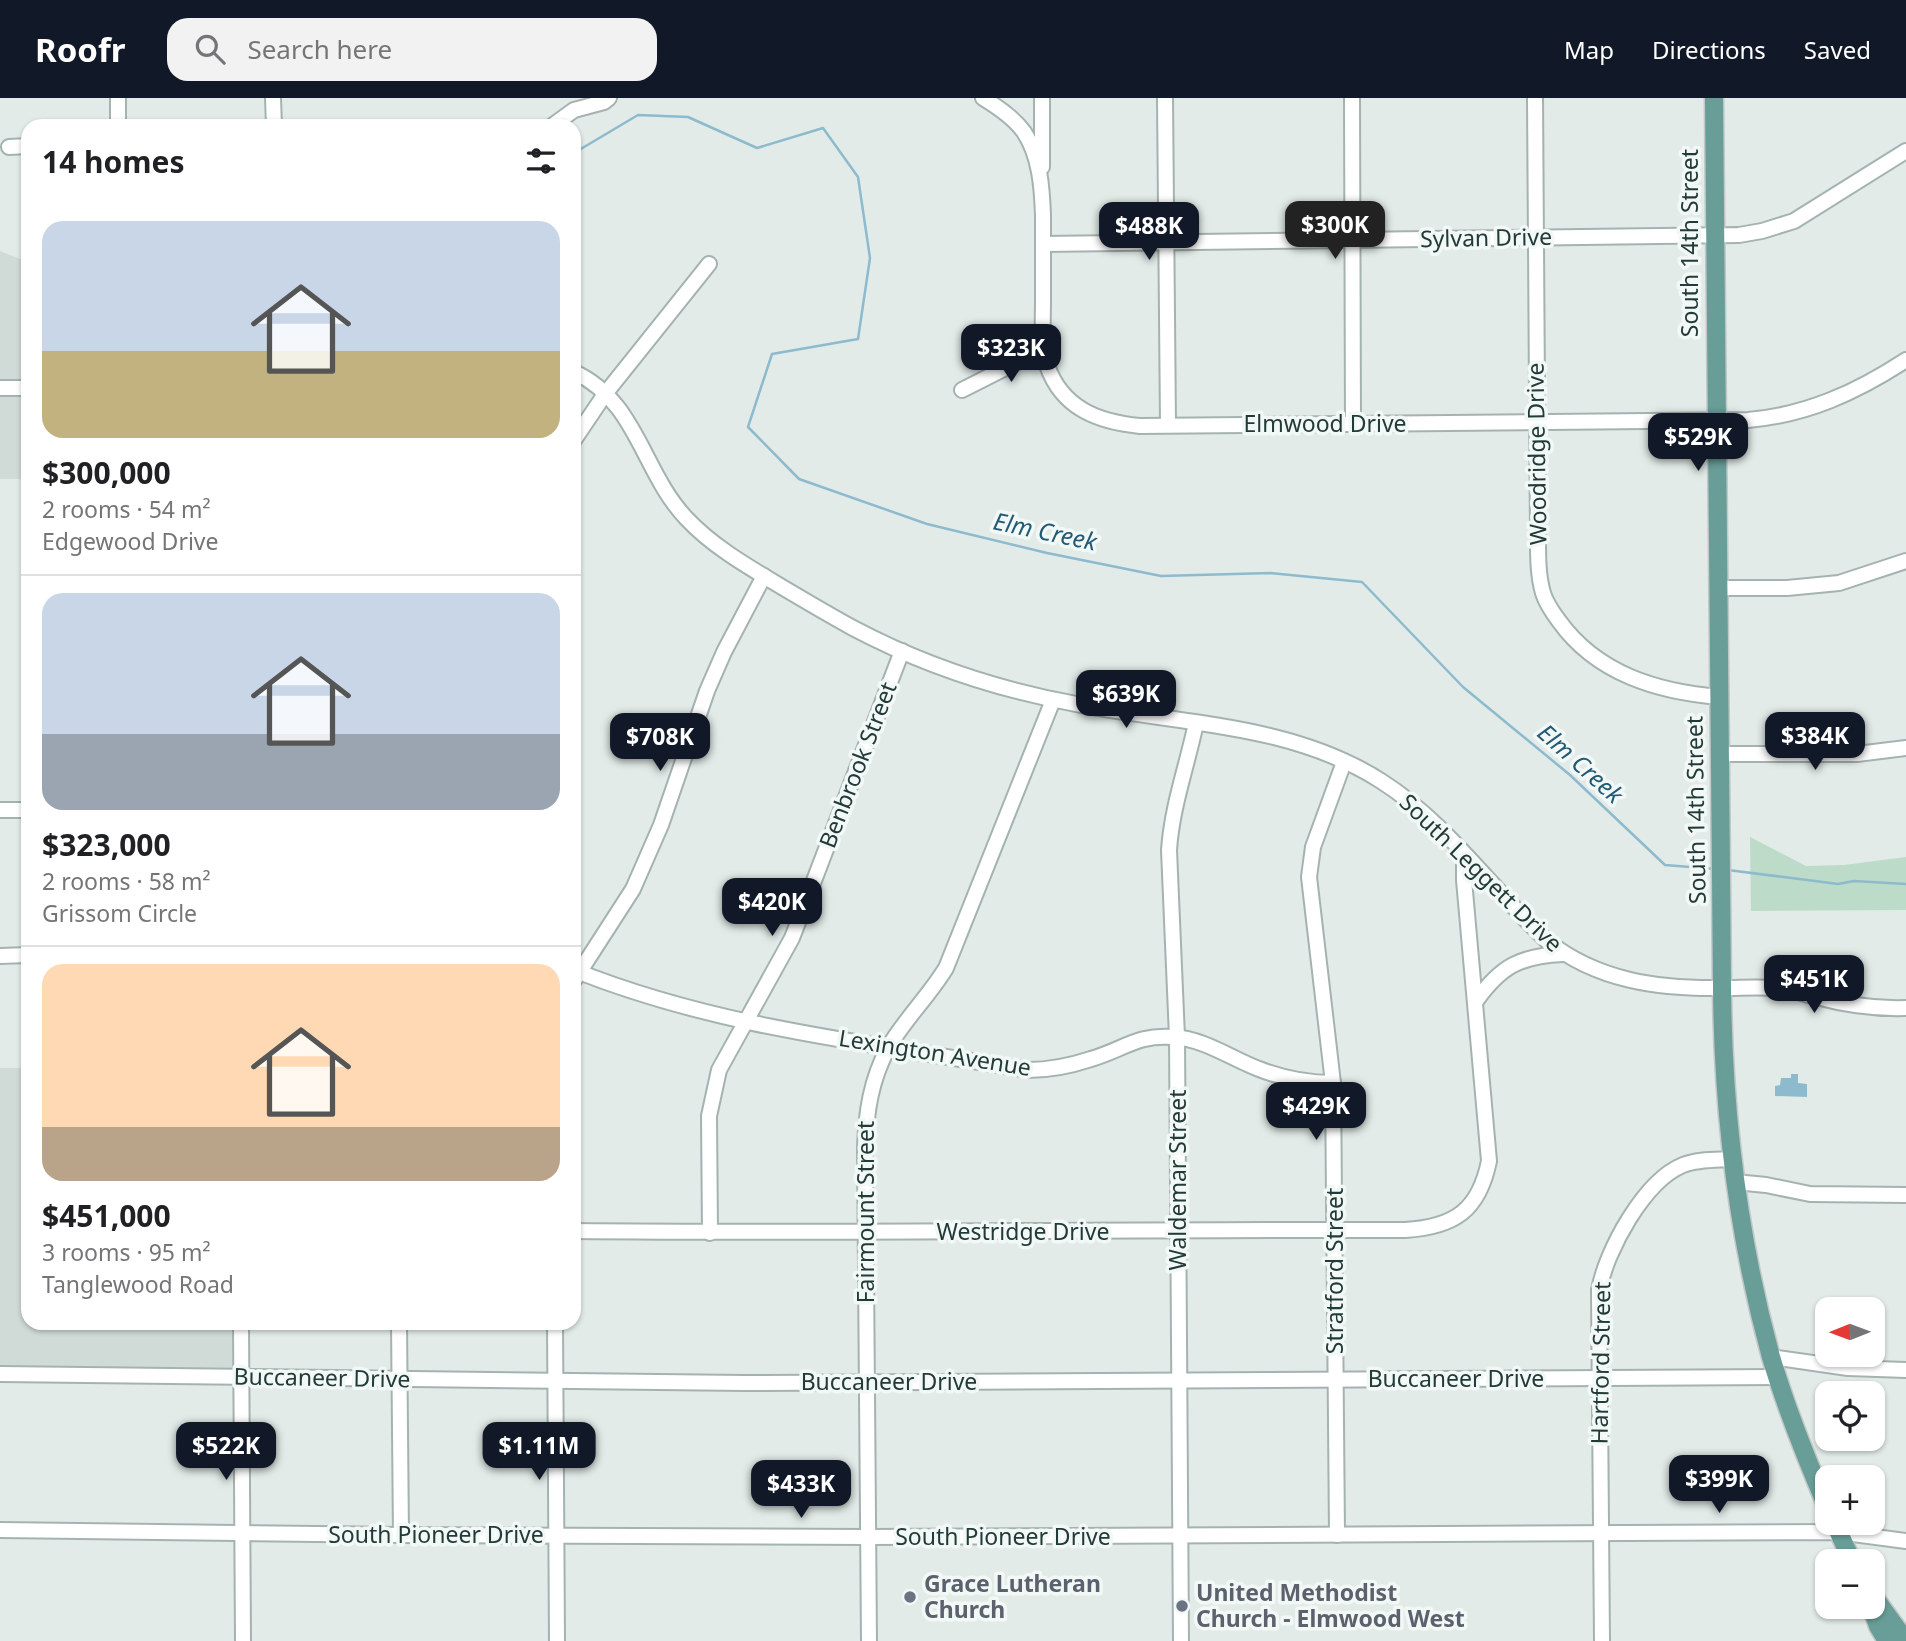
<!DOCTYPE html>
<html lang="en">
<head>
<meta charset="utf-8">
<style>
	body { margin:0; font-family:"Noto Sans",sans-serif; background:#f2f2f2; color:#202124; height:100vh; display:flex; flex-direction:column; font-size:26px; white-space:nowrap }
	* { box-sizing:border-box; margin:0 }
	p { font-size:23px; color:#757577 }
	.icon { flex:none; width:38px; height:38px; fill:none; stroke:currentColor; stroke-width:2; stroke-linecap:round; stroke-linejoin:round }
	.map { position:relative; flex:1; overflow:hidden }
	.side { position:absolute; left:21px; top:21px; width:560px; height:1211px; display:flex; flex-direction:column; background:#fff; border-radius:21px; box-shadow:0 2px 5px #0004 }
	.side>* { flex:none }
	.needle { width:46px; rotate:269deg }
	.controls { position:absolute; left:1815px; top:1199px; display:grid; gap:14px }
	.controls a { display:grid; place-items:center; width:70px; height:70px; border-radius:14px; background:#fff; box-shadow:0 2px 5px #0004; font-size:35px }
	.price { position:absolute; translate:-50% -60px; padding:0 16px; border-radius:14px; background:#111827; color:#fff; font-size:23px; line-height:46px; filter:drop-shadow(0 2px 4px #0008) }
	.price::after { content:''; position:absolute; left:50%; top:42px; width:21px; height:16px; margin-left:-10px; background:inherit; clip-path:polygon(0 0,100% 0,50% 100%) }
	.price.selected { background:#222; color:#fff }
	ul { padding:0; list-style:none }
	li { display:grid; align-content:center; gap:14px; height:371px; padding:0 21px }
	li+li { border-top:2px solid #e0e0e0 }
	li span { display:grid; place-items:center; height:217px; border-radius:21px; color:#555 }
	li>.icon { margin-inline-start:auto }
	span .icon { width:126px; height:126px; fill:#fffc; stroke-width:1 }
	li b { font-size:30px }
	h2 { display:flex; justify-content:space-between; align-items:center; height:84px; padding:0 21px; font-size:30px }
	header { display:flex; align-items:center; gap:42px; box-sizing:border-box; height:98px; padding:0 35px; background:#111827; color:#fff }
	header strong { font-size:33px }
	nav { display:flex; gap:38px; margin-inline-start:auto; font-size:24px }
	.search { width:490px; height:63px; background:#f2f2f2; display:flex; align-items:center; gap:18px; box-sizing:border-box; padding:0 24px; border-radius:21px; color:#757577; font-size:26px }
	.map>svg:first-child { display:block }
</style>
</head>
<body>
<header>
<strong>Roofr</strong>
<div class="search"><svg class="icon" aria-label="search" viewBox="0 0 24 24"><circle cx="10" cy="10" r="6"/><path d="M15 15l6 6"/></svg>Search here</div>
<nav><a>Map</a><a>Directions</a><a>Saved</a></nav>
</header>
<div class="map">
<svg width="1906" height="1543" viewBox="0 0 1906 1543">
	<rect width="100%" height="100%" fill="#e2ebe8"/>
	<g fill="#d0dbd7">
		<path d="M0 153 28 164V381H0Z"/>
		<path d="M0 970H28V1225H233V1272L0 1268Z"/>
	</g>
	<path fill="#bcdbc9" d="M1750 739 1806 768 1844 767 1906 759V812L1751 813Z"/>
	<path fill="#8dbacd" d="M1791 976H1798V985L1807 986V999L1775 998V988L1780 987 1781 980H1791Z"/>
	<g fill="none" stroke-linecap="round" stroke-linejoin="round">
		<g stroke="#8dbacd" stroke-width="2.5">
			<path d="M574 55 638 17 688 19 757 50 823 30 858 79 870 160 858 241 772 256 748 329 799 381 927 426 1047 455 1161 478 1270 475 1362 484 1463 589 1570 677 1665 767 1715 771"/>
			<path d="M1728 772 1838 786 1854 783 1906 786"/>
		</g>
		<defs>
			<g id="minor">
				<path d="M118 0V28"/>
				<path d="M273 0 274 28"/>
				<path d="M983 0C998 9 1014 20 1024 34 1040 58 1042 90 1043 117 1043 146 1043 175 1043 203 1043 223 1041 248 1047 267 1062 311 1099 324 1140 328L1748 322C1807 317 1857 294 1906 262"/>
				<path d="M1042 0V69"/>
				<path d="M1165 0 1168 327"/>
				<path d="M1352 0 1353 325"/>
				<path d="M1535 0 1538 441C1538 459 1538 478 1543 495 1546 505 1553 515 1559 523 1597 576 1658 594 1720 599"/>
				<path d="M552 28 574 12 604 4 609 0"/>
				<path d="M9 49 28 48"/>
				<path d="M1043 146 1739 137 1762 133 1794 123 1906 53"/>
				<path d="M574 274C637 303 642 373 686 420 714 450 752 471 787 492 809 505 831 518 853 530 923 567 1003 593 1081 607 1182 626 1292 626 1381 683 1447 725 1491 790 1546 842 1597 883 1658 891 1722 890 1743 890 1765 888 1786 891 1796 893 1806 897 1817 899 1846 907 1875 911 1906 910"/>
				<path d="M0 290H28"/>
				<path d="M962 292 1045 250"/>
				<path d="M574 342 605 296 709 166"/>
				<path d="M1719 490H1787L1839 485 1906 463"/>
				<path d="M1721 656H1857L1906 650"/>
				<path d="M0 712H28"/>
				<path d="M0 858 28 857"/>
				<path d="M574 872C718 930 876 946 1028 972 1050 972 1070 968 1091 961 1123 952 1137 936 1173 939 1205 941 1230 960 1259 971 1282 980 1308 985 1333 985"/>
				<path d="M575 881 633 791 661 727 707 593 724 554 764 478"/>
				<path d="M1476 903C1501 868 1520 858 1563 856"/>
				<path d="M1735 1084 1766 1087 1810 1096 1906 1097"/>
				<path d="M574 1133C851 1136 1128 1131 1405 1132 1455 1129 1479 1112 1489 1063L1464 782V756"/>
				<path d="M710 1135 709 1018 719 972 792 840 902 553"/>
				<path d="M241 1225 243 1543"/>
				<path d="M399 1225 401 1437"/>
				<path d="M555 1225 557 1543"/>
				<path d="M1771 1259 1848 1270 1906 1272"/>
				<path d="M0 1276 744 1285 1778 1279"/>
				<path d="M0 1432 401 1437 868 1439 1838 1434 1906 1443"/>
				<path d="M1337 1437 1333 985 1309 779 1313 749 1344 664"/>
				<path d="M869 1543 865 1050C866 1014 871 982 888 950 904 922 929 898 946 870L1053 602"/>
				<path d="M1181 1543 1177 939 1169 752C1172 708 1187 668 1196 625"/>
				<path d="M1602 1543 1599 1192C1606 1153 1644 1083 1683 1067 1698 1061 1716 1062 1732 1061"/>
			</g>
			<g id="major">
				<path d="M1714 0 1722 890C1723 1015 1738 1139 1771 1259 1786 1310 1806 1360 1827 1409"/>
				<path d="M1834 1424 1852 1463"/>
				<path d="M1872 1496 1906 1543"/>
				<path d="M1871 1508 1878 1528 1887 1543"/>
			</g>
		</defs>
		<use href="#minor" stroke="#a5b3b0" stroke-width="18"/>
		<use href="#major" stroke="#c1c8c7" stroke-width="21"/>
		<use href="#minor" stroke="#fff" stroke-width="14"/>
		<use href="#major" stroke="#699e98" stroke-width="18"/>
	</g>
	<g fill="#6b7280" stroke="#f2f8f6" stroke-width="2.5">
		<circle cx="910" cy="1499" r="7"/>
		<circle cx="1182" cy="1508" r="7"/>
	</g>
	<g text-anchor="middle" stroke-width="7" stroke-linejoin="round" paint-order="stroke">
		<g font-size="23" fill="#233b38" stroke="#f2f8f6">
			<text transform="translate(1486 140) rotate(-1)" y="8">Sylvan Drive</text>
			<text transform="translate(1690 145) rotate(-90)" y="8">South 14th Street</text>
			<text x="1325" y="334">Elmwood Drive</text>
			<text transform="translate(1537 356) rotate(-91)" y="8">Woodridge Drive</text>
			<text transform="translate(858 667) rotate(-69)" y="8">Benbrook Street</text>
			<text transform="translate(1696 712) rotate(-91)" y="8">South 14th Street</text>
			<text transform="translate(1481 775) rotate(44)" y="8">South Leggett Drive</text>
			<text transform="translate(935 955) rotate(9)" y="8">Lexington Avenue</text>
			<text transform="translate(1178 1082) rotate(-90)" y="8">Waldemar Street</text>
			<text transform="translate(866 1114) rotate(-90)" y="8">Fairmount Street</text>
			<text x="1023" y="1142">Westridge Drive</text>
			<text transform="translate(1335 1173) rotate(-90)" y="8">Stratford Street</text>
			<text transform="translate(1601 1265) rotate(-89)" y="8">Hartford Street</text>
			<text transform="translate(322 1280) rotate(1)" y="8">Buccaneer Drive</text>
			<text x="1456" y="1289">Buccaneer Drive</text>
			<text x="889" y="1292">Buccaneer Drive</text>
			<text x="436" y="1445">South Pioneer Drive</text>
			<text x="1003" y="1447">South Pioneer Drive</text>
		</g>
		<g font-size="23" font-weight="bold" fill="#5b616d" stroke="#f2f8f6" text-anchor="start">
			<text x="924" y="1494">Grace Lutheran<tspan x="924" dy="26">Church</tspan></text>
			<text x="1196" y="1503">United Methodist<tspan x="1196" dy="26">Church - Elmwood West</tspan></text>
		</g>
		<g font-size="24" font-style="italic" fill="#205a74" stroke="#f2f8f6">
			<text transform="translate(1045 434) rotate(12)" y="8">Elm Creek</text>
			<text transform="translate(1580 666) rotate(42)" y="8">Elm Creek</text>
		</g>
	</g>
</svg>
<div class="controls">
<a><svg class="needle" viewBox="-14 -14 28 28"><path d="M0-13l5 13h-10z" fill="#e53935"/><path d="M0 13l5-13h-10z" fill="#757577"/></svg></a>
<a><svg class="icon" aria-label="locate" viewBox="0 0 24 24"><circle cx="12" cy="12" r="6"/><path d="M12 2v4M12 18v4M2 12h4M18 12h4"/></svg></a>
<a>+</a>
<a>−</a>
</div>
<b class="price selected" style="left:1335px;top:163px">$300K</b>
<b class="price" style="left:1149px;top:164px">$488K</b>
<b class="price" style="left:1011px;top:286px">$323K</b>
<b class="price" style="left:1698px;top:375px">$529K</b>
<b class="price" style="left:1126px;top:632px">$639K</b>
<b class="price" style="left:1815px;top:674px">$384K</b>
<b class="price" style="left:660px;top:675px">$708K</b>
<b class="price" style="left:772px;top:840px">$420K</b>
<b class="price" style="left:1814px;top:917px">$451K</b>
<b class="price" style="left:1316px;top:1044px">$429K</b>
<b class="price" style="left:226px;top:1384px">$522K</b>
<b class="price" style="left:539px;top:1384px">$1.11M</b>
<b class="price" style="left:1719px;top:1417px">$399K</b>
<b class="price" style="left:801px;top:1422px">$433K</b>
<section class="side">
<h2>14 homes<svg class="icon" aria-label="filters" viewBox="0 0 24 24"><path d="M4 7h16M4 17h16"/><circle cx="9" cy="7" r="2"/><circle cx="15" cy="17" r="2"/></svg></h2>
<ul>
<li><span style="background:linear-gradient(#c9d6e8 60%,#c2b280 0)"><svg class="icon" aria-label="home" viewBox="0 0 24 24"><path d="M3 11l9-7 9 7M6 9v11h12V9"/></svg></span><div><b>$300,000</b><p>2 rooms · 54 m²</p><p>Edgewood Drive</p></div></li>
<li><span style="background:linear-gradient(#c9d6e8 65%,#9aa5b1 0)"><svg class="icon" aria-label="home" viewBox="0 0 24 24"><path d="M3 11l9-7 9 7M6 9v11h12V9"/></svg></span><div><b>$323,000</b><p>2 rooms · 58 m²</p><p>Grissom Circle</p></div></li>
<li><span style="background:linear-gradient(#ffd9b3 75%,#b9a48a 0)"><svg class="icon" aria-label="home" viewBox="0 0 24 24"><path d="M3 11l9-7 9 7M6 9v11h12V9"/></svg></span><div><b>$451,000</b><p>3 rooms · 95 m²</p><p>Tanglewood Road</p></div></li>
</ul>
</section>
</div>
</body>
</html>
